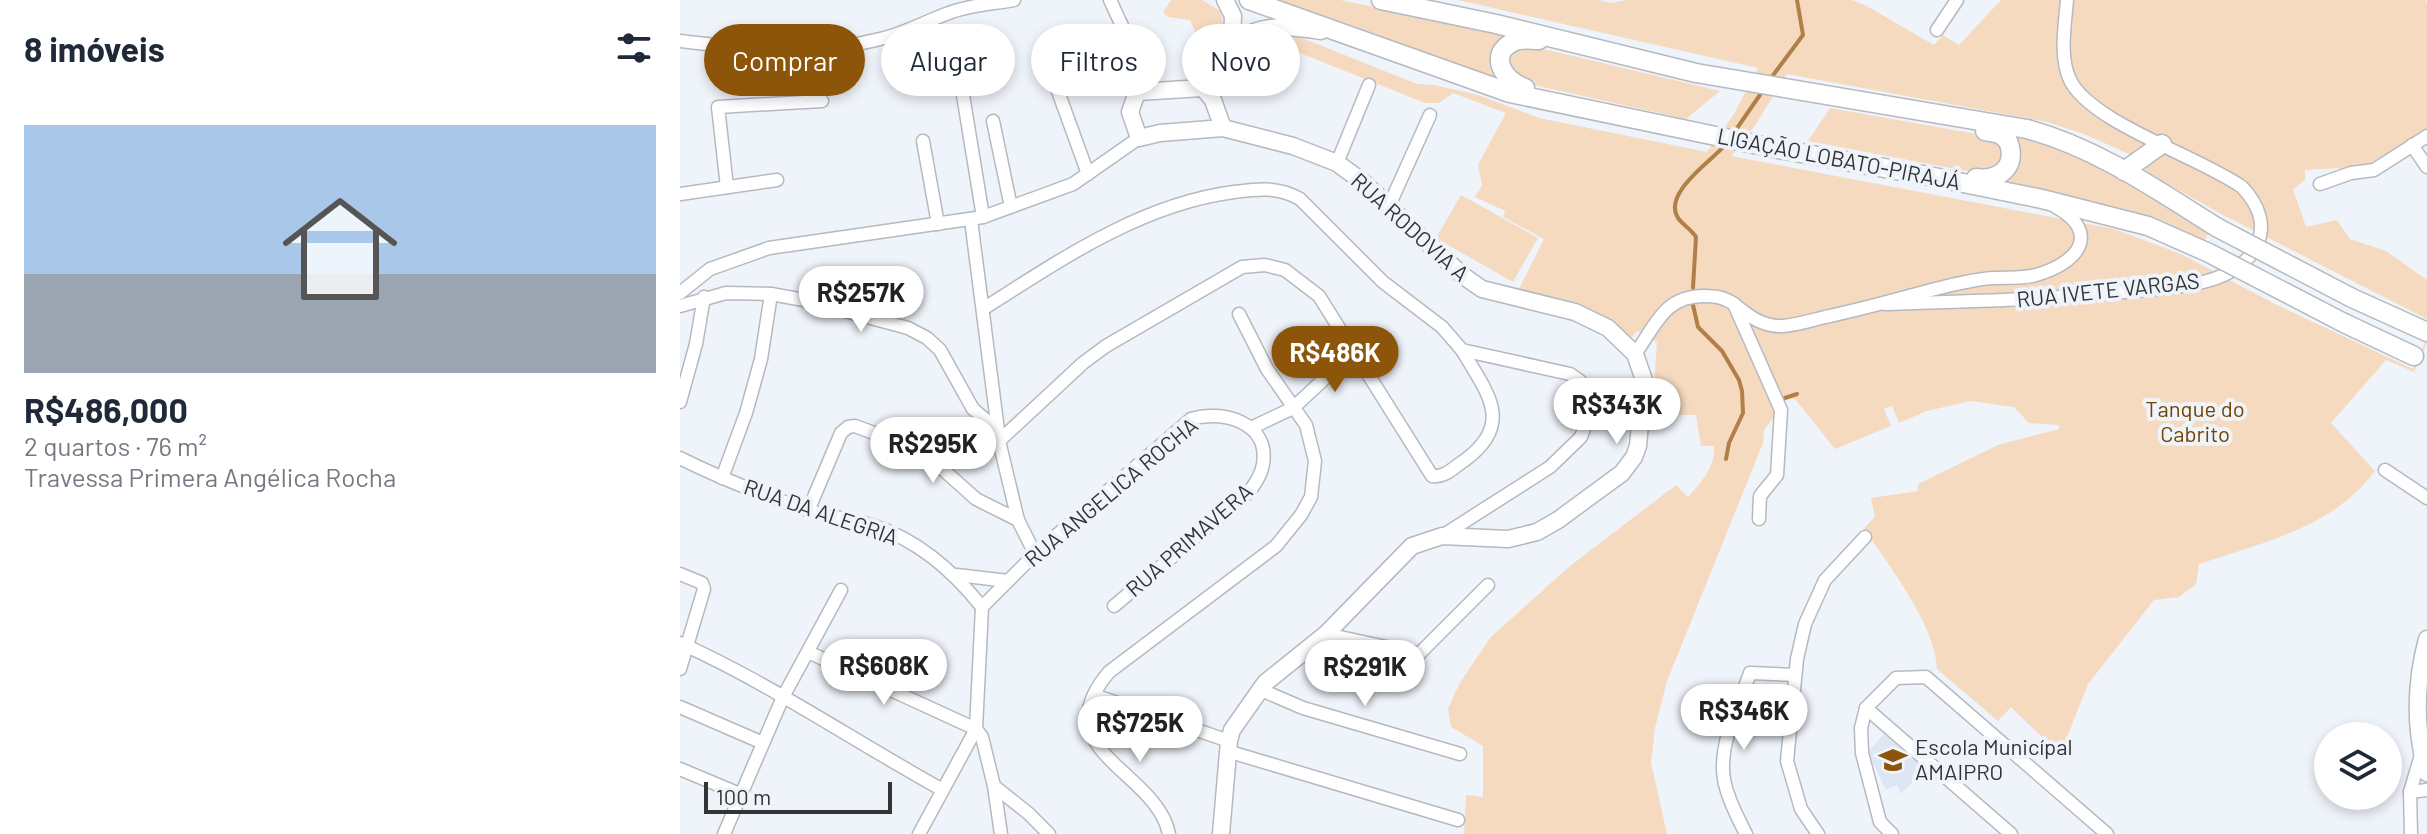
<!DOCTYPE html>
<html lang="pt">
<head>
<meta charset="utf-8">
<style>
	body { margin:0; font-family:Barlow,sans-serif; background:#f2f2f3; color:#1f2937; height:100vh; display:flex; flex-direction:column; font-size:30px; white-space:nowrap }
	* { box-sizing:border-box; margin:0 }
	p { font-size:26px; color:#747a83 }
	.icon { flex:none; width:44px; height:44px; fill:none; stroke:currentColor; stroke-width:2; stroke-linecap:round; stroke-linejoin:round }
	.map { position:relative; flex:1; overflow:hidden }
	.panel { display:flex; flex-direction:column; background:#fff; width:680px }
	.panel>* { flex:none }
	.top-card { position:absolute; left:24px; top:24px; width:760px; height:72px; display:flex; gap:16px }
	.buttons { position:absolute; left:1634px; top:722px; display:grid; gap:16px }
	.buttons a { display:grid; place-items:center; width:88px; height:88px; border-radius:50%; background:#fff; box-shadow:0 4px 12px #0003; font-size:40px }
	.scale { position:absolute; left:24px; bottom:20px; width:188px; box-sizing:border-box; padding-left:8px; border:4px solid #323436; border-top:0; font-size:22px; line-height:28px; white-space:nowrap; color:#323436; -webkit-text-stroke:6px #eff3fa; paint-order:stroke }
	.price { position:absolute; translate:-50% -68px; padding:0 18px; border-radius:28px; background:#fff; color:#222; font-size:26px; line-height:52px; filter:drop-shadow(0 2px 4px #0008) }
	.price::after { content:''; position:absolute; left:50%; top:48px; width:24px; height:18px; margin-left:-12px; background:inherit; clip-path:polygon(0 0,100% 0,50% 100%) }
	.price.selected { background:#8d550a; color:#fff }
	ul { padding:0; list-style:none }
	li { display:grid; align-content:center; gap:16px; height:424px; padding:0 24px }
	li+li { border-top:2px solid #e0e1e3 }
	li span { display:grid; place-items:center; height:248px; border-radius:0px; color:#555 }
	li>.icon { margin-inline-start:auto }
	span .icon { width:144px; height:144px; fill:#fffc; stroke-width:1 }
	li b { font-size:34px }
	h2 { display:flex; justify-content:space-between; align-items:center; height:96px; padding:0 24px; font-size:34px }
	.tag { padding:0 28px; border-radius:36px; background:#fff; box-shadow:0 4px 12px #0003; font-size:28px; line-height:72px }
	.tag.selected { background:#8d550a; color:#fff }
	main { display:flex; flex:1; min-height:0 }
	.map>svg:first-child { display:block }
</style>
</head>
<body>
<main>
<section class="panel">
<h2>8 imóveis<svg class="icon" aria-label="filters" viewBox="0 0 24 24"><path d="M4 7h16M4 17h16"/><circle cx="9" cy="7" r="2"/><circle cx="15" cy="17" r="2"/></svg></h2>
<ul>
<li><span style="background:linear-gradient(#a9c7e8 60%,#9aa5b1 0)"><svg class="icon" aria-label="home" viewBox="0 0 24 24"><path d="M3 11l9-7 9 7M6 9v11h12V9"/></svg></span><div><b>R$486,000</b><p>2 quartos · 76 m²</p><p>Travessa Primera Angélica Rocha</p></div></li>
</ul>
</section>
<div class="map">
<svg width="1747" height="834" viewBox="0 0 1747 834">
	<rect width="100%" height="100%" fill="#eff3fa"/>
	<path fill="#dee6f3" d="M1204 734 1244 769 1221 794 1217 785 1206 790 1188 752Z"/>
	<g fill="#f6dabf">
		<path d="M491 0H522L540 11 544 28 529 56 547 63C569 40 591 34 622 38L737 84 754 85 798 95 859 118 1027 152 1054 114 1078 68 778 0H919L930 3 947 0H1171L1185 5 1254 45 1263 35 1279 45 1321 0H1745L1747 3V130L1688 164 1660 172 1659 168 1625 170V180L1613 189 1626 227 1657 220 1670 239 1706 251 1747 280V319L1545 216 1470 174 1449 154 1404 134 1367 122 1107 74 1074 127 1051 156 1434 229 1501 254 1593 303 1733 369 1747 338V342L1734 372 1706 360 1651 423 1695 471C1654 527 1582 543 1519 564L1516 584 1499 597 1474 600 1408 684 1380 755 1331 707 1318 721 1257 669C1255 623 1209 567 1184 528L1195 517 1191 498 1238 491V484L1318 445 1379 429V425L1349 423 1334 407 1290 401 1247 411 1219 423 1212 406 1204 409 1211 426 1155 449 1115 399H1107L1084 430 1083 443 987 681 975 728 971 763 987 834H784L786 795 803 797V746L771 727 768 708 781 681 811 637 890 566 996 485 1008 497C1022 482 1035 468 1034 446H1021L1016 415H972L977 342 957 331 951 338C911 303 888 300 838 291L864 239 823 217 825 211 795 197 802 185 798 165 826 113 773 93 759 103H745L620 53 547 65 527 57 510 20 488 17 483 12Z"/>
		<path d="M593 0H660L829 34 812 67 816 79Z"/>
		<path d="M851 46 1040 91 1006 119 849 84 831 72 830 60 840 47Z"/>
		<path d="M1150 108 1302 135 1319 142 1324 152 1319 168 1292 172 1128 141Z"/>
		<path d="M1332 135C1404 148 1467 195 1529 232L1524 241 1464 216 1324 185C1339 170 1346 154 1332 135Z"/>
		<path d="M781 195 858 238 833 282 756 238Z"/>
	</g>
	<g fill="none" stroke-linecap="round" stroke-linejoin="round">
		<g stroke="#b17f48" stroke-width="4">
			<path d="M1091 78 1123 35 1117 0"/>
			<path d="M1053 134 1084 89"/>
			<path d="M1013 288 1016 237C1011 229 1003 225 998 218 982 193 1032 161 1045 145"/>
			<path d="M1013 305 1018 327 1042 351 1059 380 1062 391 1063 413 1049 443 1046 459"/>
			<path d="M1105 398 1117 394"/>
		</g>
		<defs>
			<g id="street">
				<path d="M430 0 457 58V92"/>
				<path d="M1257 30 1277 0"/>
				<path d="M0 41C66 49 135 56 200 39 224 34 246 21 269 13 289 5 313 4 334 0"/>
				<path d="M367 61 408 174"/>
				<path d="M282 89 303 217"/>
				<path d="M313 121 331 207"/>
				<path d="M243 141 258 224"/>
				<path d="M1732 145 1747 167"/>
				<path d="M657 163 689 85"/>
				<path d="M1640 184 1671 173 1694 170 1747 136"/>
				<path d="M47 187 38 107 142 101"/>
				<path d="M0 194 97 180"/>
				<path d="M709 206 750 115"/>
				<path d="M291 220 319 438"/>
				<path d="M0 293 30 269 89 248 303 217 393 184 459 138"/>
				<path d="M1054 304C1069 316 1082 327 1103 326 1117 325 1132 320 1145 317 1184 309 1221 298 1259 288 1276 284 1295 279 1313 278 1327 277 1342 279 1356 275 1396 264 1423 234 1376 207"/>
				<path d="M1205 304C1284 301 1364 300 1443 292 1470 290 1500 288 1527 281 1575 268 1601 228 1562 187 1520 157 1411 123 1390 80 1379 56 1385 25 1387 0"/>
				<path d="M0 306 46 293 91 294 124 300 228 328 247 338 260 350 293 409 306 420 319 441 338 520 355 554"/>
				<path d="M303 309C380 260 461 204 554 192 577 189 598 186 620 199L703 282 762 327 782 350 890 374 900 381 907 393 906 423 901 437 870 467 762 536"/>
				<path d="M955 354C976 325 984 296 1024 296 1035 296 1044 297 1054 304L1101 410 1097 475 1080 496 1079 519"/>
				<path d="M0 402 16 344 24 297"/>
				<path d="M571 428 613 408 672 353"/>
				<path d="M319 441 403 363 426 346 562 267 585 265 605 270 639 296 752 476C765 478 774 467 785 460 835 423 807 393 782 350"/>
				<path d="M0 458C40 478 83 495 125 509 146 517 169 518 191 525 237 539 272 570 302 607"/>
				<path d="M1705 470 1747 498"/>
				<path d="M42 478 66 413 81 359 91 294"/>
				<path d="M128 511 161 433 168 427 175 426 229 446 249 457 296 499 338 520"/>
				<path d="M0 574 22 583 24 589 0 669"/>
				<path d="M277 575 328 581"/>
				<path d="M302 607 355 554 511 419C543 409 590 423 583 464 582 474 575 484 569 492L434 606"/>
				<path d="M646 634 739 654 808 585"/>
				<path d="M0 643C91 684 174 741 261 789"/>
				<path d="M128 652 296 729"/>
				<path d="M579 689 623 708 780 754"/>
				<path d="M414 695 549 741"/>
				<path d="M0 707 83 743"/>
				<path d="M1186 708 1216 678 1246 677 1427 834"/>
				<path d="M1186 708 1331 834"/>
				<path d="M1186 708 1181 728 1182 753 1200 822 1212 834"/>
				<path d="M296 729 302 737 314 786"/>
				<path d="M547 751 778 820"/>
				<path d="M0 769 62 795"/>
				<path d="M1730 792 1747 790"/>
				<path d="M44 834 103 697 161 590"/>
				<path d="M239 834 296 729 302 607"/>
				<path d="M321 834 314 786 348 813 369 834"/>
				<path d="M489 834C477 771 362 751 429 672L596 546 621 515 631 497 635 461 626 425 587 369 559 314"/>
				<path d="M1066 834C1057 816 1043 790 1043 769 1042 737 1060 702 1070 673L1115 675"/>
				<path d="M1138 834 1121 809 1107 761 1117 659 1125 624 1145 580 1185 537"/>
				<path d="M1731 834 1730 792 1741 755"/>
			</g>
			<g id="secondary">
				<path d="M545 0 553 16 552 43"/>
				<path d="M523 88C554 31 576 20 641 31"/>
				<path d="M1747 639C1735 684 1734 728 1747 773"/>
				<path d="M541 834 549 741 552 730 585 683 646 634 732 546 762 536 828 539 857 532 878 520 942 473 954 457 958 446 964 380 955 354 928 328 895 312 802 289 782 275 683 182 657 163 613 146 543 128 480 133 459 138 450 112 457 92 523 88 533 100 543 128"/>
			</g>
			<g id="primary">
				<path d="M569 0 830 93 1093 148 1249 176 1362 199 1468 226 1529 253"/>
				<path d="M701 0 816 24 1016 73 1347 129C1417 148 1477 190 1538 228"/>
				<path d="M845 88C824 81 807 55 833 42 841 38 850 40 859 40"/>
				<path d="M1444 171 1482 144"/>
				<path d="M1296 178C1320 181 1338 166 1328 141L1320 134 1305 131"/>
				<path d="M1672 298 1747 332"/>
				<path d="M1664 323 1734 356"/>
			</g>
		</defs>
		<use href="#street" stroke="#b5b9c0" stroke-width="15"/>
		<use href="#secondary" stroke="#b5b9c0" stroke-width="19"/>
		<use href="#primary" stroke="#b5b9c0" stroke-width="21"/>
		<use href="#street" stroke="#fff" stroke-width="12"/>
		<use href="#secondary" stroke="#fff" stroke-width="16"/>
		<use href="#primary" stroke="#fff" stroke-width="18"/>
		<defs>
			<g id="primary-bridge">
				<path d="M1538 228 1672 298"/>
				<path d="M1529 253 1664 323"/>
			</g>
		</defs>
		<use href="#primary-bridge" stroke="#b5b9c0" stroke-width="21" stroke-linecap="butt"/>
		<use href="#primary-bridge" stroke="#fff" stroke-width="18"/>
	</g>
	<defs>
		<symbol id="school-bare" viewBox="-9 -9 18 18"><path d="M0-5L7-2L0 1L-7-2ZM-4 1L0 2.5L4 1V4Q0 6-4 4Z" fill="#8d550a" stroke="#eff3fa" stroke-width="2.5" paint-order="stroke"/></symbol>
	</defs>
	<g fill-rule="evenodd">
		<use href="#school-bare" x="1193" y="740" width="40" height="40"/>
	</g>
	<g text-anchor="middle" stroke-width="8" stroke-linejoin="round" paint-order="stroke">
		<g font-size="22" fill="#323436" stroke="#eff3fa">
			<text transform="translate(1159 159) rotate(11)" y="8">LIGAÇÃO LOBATO-PIRAJÁ</text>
			<text transform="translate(730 227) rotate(42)" y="8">RUA RODOVIA A</text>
			<text transform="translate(1428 290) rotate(-6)" y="8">RUA IVETE VARGAS</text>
			<text transform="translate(431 492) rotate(-40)" y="8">RUA ANGELICA ROCHA</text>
			<text transform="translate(141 512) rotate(19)" y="8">RUA DA ALEGRIA</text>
			<text transform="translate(509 540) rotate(-41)" y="8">RUA PRIMAVERA</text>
		</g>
		<g font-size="22" fill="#734504" stroke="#eff3fa">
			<text x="1515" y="417">Tanque do<tspan x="1515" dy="25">Cabrito</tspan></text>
		</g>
		<g font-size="22" fill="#323436" stroke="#eff3fa" text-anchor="start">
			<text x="1235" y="755">Escola Municípal<tspan x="1235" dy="25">AMAIPRO</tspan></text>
		</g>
	</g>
</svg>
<div class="buttons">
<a><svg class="icon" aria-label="layers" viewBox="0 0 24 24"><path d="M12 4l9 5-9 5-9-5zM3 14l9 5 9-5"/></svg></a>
</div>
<div class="scale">100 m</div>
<b class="price" style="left:181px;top:334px">R$257K</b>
<b class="price selected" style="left:655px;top:394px">R$486K</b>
<b class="price" style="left:937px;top:446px">R$343K</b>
<b class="price" style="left:253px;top:485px">R$295K</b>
<b class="price" style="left:204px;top:707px">R$608K</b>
<b class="price" style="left:685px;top:708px">R$291K</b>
<b class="price" style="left:1064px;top:752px">R$346K</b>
<b class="price" style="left:460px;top:764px">R$725K</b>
<div class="top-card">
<a class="tag selected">Comprar</a>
<a class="tag">Alugar</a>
<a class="tag">Filtros</a>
<a class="tag">Novo</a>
</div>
</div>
</main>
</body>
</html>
